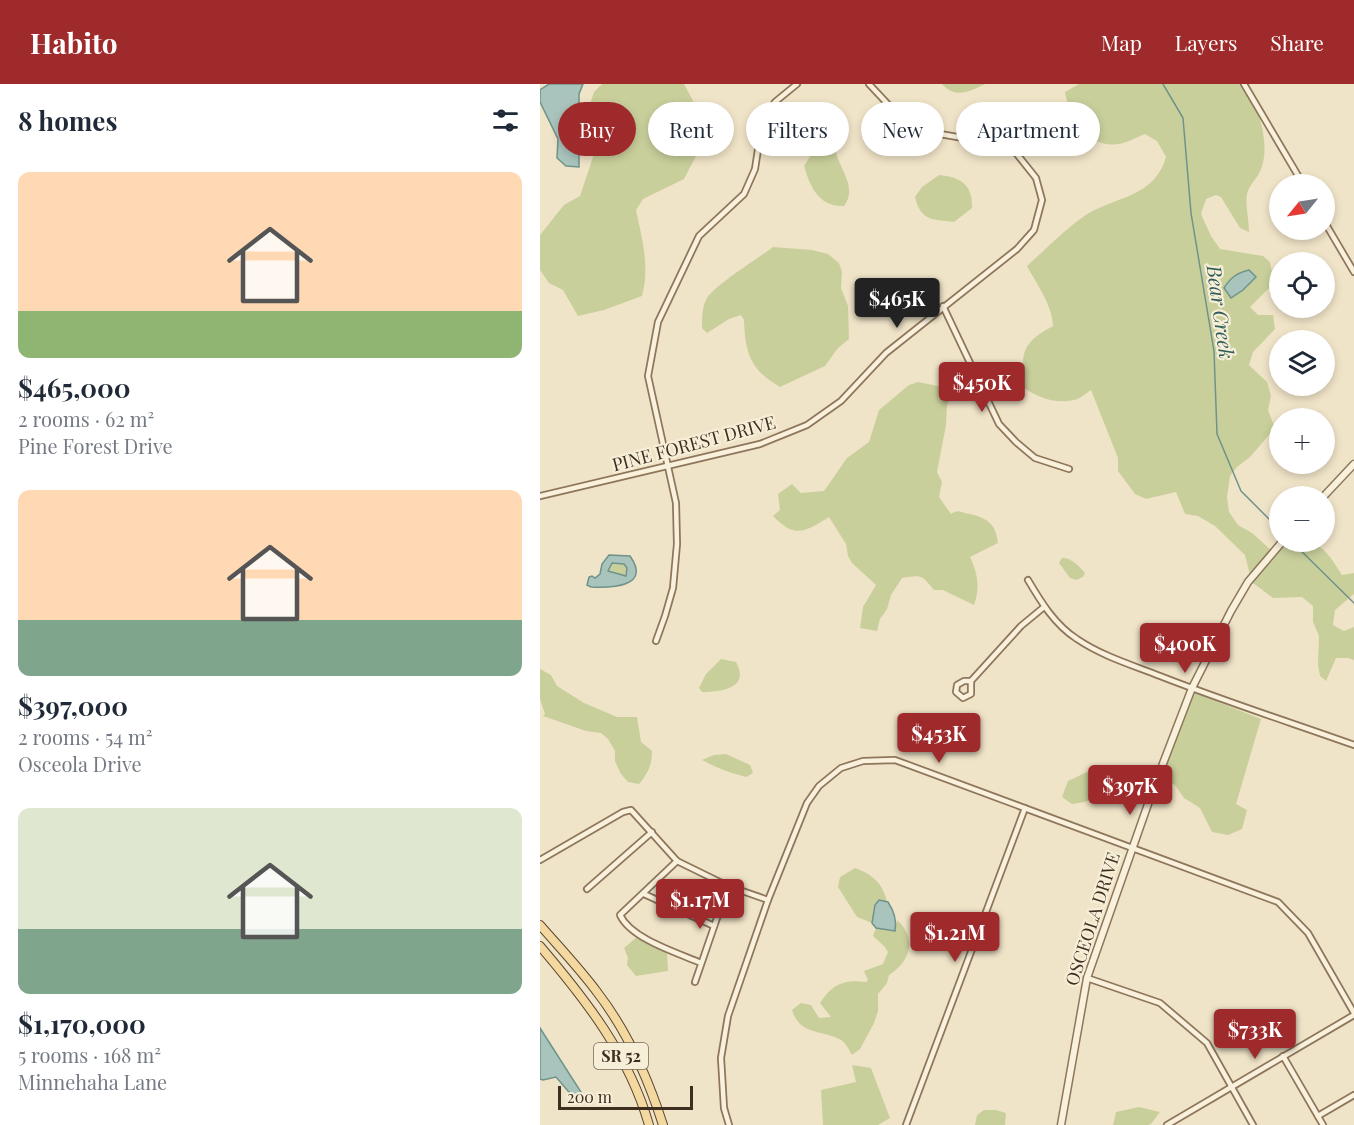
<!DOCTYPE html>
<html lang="en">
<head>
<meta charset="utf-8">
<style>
	body { margin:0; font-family:"Playfair Display",serif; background:#f2f2f3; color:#1f2937; height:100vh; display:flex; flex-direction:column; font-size:22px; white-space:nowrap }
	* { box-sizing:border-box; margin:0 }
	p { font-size:20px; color:#747a83 }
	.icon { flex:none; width:33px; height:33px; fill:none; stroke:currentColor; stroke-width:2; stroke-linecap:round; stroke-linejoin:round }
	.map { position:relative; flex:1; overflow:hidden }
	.drawer { display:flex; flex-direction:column; background:#fff; width:540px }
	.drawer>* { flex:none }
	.guide { position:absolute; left:18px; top:18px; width:570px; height:54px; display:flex; gap:12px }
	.needle { width:39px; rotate:240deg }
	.fabs { position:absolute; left:729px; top:90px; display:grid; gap:12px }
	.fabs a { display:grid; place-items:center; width:66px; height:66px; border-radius:50%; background:#fff; box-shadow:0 3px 9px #0003; font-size:30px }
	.scale { position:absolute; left:18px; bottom:15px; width:135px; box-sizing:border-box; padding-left:6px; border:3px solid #3d2e20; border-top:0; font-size:16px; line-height:21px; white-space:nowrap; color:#3d2e20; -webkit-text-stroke:4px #f7eed8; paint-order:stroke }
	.price { position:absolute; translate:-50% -51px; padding:0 14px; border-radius:6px; background:#9e2a2b; color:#fff; font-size:20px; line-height:39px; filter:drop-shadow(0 2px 3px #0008) }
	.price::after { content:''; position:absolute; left:50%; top:36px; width:18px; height:14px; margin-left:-9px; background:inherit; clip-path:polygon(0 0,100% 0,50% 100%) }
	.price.current { background:#222; color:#fff }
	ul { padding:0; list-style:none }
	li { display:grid; align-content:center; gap:12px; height:318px; padding:0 18px }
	li span { display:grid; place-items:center; height:186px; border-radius:12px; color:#555 }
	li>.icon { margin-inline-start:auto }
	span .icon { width:108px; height:108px; fill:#fffc; stroke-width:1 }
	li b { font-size:26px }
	h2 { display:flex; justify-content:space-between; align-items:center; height:72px; padding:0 18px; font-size:26px }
	.pill { padding:0 21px; border-radius:27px; background:#fff; box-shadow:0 3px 9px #0003; font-size:21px; line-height:54px }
	.pill.current { background:#9e2a2b; color:#fff }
	header { display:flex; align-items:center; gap:36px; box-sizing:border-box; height:84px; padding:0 30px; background:#9e2a2b; color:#fff }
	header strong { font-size:28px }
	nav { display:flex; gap:33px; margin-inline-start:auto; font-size:21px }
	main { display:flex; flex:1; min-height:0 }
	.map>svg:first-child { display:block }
</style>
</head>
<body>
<header>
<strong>Habito</strong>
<nav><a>Map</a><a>Layers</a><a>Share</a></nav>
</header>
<main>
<section class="drawer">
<h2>8 homes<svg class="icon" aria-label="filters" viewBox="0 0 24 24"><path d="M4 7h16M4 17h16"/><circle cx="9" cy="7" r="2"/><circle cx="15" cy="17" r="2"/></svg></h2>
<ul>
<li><span style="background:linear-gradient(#ffd9b3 75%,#8fb573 0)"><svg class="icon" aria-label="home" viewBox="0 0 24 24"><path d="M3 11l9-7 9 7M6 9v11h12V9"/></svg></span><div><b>$465,000</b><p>2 rooms · 62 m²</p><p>Pine Forest Drive</p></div></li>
<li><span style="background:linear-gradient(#ffd9b3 70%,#7fa58c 0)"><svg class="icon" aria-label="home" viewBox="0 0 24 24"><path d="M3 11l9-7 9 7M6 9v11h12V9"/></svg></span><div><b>$397,000</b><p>2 rooms · 54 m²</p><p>Osceola Drive</p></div></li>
<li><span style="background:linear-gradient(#dfe7d0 65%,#7fa58c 0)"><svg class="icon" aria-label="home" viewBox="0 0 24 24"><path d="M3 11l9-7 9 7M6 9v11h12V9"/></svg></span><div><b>$1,170,000</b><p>5 rooms · 168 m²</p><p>Minnehaha Lane</p></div></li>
</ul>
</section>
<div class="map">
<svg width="814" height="1041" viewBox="0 0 814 1041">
	<rect width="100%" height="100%" fill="#f0e4c8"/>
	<g fill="#c9cf9b">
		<path d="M62 0H144L158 26 157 70 144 95 103 115 96 126C102 155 110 182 102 212L64 226 38 232 23 206 9 199 0 186V151L24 121 40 112 54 70 50 20 54 8Z"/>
		<path d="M402 0H445C429 8 415 15 402 0Z"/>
		<path d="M539 0H705C718 22 731 60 721 85 718 94 709 101 707 110 705 119 709 137 709 148L700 144 681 113 676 111 666 115 661 130 671 152 680 165 723 172 730 178 734 199 710 223 718 231H733L735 245 713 268 709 281 727 298 731 312 728 326 735 344 710 373 697 383 690 392 687 413 689 428 698 441 712 449 731 466 710 491 705 471 675 442 658 432 645 430 636 408 606 415 595 410 578 387V374L551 306C546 309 540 315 534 316 514 320 500 314 484 304 481 269 481 259 513 242 512 220 497 201 487 182 505 166 523 147 543 133 573 112 614 115 626 73L617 57 605 50C597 53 587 59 578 60 548 65 529 33 525 8Z"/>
		<path d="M275 36 284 42 293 44C296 52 295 60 296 68 300 86 318 104 304 122 279 123 270 103 264 82L278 60Z"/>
		<path d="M399 91C421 93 433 101 432 124L414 138C393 135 381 138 375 113L382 103Z"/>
		<path d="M233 163 272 166 288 170 299 179 302 188 301 204 308 222 309 255 298 264 285 282 240 303C210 286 205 268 204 236L201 231 189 235 167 249 162 244C162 234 162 224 166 216 171 203 219 174 233 163Z"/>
		<path d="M378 298 398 302 410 314 407 321 406 341 397 388 402 398 399 413 411 430C417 426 418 427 425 429 444 433 456 437 458 459L430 473C438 490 440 504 434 521L403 506H394C381 490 382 491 362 494L351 511 347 525 340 535 337 547 320 544 323 523 336 501 312 479 308 472 306 460 289 433C265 448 255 455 233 432L240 426 238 410 252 400 261 409 284 407 307 374 329 358 339 326 369 301Z"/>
		<path d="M745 458C781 458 783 461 802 491L814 489V510L795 526 793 541 804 547 814 543V576L808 574H796L786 597 780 592 778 581 779 552 773 538V522L762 513 733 514 713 499 712 497Z"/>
		<path d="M522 474C532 474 539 482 545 489L543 493 536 496 530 494 519 479Z"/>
		<path d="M72 479 84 480 87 484 86 492 68 487Z"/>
		<path d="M181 575 196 578C211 605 179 608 162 608L159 604 166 590Z"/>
		<path d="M0 585 11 591 17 602 44 619 77 633H97L101 658 112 667C112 681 108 689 99 700L88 698 81 690 75 677V667L68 655 61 649 46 647 3 632 5 630 0 615Z"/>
		<path d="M653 608 721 635 696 720 707 726 702 745 688 751 672 748 660 724 644 714 635 701 620 692Z"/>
		<path d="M186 670 210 681 213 689 206 693C190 689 177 684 162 676L174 671Z"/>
		<path d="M547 688H559L563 692C562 713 552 718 532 720L522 713 528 697Z"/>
		<path d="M315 784C332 790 343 799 347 818L339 816 336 821 332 839 317 833 298 803 300 793Z"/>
		<path d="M357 836C377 854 371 877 349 891L347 899 338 910V927L334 939 320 965 312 971C309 966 306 959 301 956 281 945 260 952 252 926L261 919 271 921 279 934 291 933 280 919C292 900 304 895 326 898L328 896 324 887 343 880 348 868 344 862 333 852 336 844 355 847Z"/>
		<path d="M97 853 127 869 128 887 96 892 87 881 88 874 84 864Z"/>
		<path d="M312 981 331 984 350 1034 338 1041H283L281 1006 316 998Z"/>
		<path d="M599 1023 620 1028 611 1040 608 1041H573L576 1028Z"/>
		<path d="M444 1026H456L466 1029 465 1041H435L437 1031Z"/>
	</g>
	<g fill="#a9c4bc" stroke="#6f938a" stroke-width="1.5" fill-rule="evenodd">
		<path d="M9 0H43L39 10V83L26 82 17 74 18 55 0 18V6Z"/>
		<path d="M709 186 716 193 703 206 691 214 684 204C691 193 697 189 709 186Z"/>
		<path d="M69 471 90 472C112 503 71 504 51 503L47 501 49 493 52 492 55 494 60 490 62 480ZM72 479 84 480 87 484 86 492 68 487Z"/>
		<path d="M339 816 348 818C354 827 357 836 355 847L336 844 332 839 335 821Z"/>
		<path d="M0 944 41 1008 34 1014 16 993 3 996 0 995Z"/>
	</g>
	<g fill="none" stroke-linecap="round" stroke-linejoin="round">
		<g stroke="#6f938a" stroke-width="1.5">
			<path d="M623 0 643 34 651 129 674 267 677 350 701 407 740 446"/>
			<path d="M752 458 814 519"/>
		</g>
		<defs>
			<g id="minor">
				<path d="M704 0 763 100"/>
				<path d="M784 137 814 188"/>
				<path d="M403 222 459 340 476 358 495 374 529 385"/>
				<path d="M0 412 220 360 267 341 301 317 346 269 477 165 494 146 502 116 496 94 476 69 446 58 400 50 359 32 329 0"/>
				<path d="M488 496C501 518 515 541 537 555 562 572 592 581 620 592 684 617 749 638 814 661"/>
				<path d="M116 557 125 532 133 504 137 460 136 419 108 292 118 238 159 152 204 110 215 85 222 39 235 18 257 0"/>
				<path d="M431 597H424L417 601 416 608 423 614 431 610V597L481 542 504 523"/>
				<path d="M0 776 83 728 91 726 137 777 188 802 228 816"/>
				<path d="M137 777 80 831C91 855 138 869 161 879"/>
				<path d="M47 805 112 748"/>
				<path d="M104 810 174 842"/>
				<path d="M547 894 620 919 667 959 713 1041"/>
				<path d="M155 898 188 802"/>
				<path d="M743 972 783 1041"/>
				<path d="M778 1032 814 1011"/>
				<path d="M189 1041 184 1024 181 974 188 932 228 816 267 719 279 702 301 684 323 677 355 676 738 818 768 849 814 929"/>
				<path d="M366 1041 485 724"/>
				<path d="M627 1041 814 931"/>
			</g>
			<g id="tertiary">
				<path d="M784 412 814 380"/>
				<path d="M521 1041 547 894 614 703 652 604 691 527 708 498 742 458"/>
			</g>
			<g id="primary">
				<path d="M0 841C19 863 40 885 57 908 88 948 108 994 123 1041"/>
				<path d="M0 862C46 916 89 971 109 1041"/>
			</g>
		</defs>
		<use href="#minor" stroke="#8d765c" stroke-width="8"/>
		<use href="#tertiary" stroke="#8d765c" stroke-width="9"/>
		<use href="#primary" stroke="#5b4430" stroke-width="10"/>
		<use href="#minor" stroke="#faf1dc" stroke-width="4.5"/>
		<use href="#tertiary" stroke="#faf1dc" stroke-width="6"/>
		<use href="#primary" stroke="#f3d9a0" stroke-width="8"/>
	</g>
	<g text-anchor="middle" stroke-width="4.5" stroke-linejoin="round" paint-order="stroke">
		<rect fill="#f7eed8" stroke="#756857" stroke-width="1.5" x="54" y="959" width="54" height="26" rx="4.5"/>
		<g font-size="16" font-weight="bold" fill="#3d2e20">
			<text x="81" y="978">SR 52</text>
		</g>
		<g font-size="18" fill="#3d2e20" stroke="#f7eed8">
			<text transform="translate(154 360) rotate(-15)" y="6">PINE FOREST DRIVE</text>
			<text transform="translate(553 835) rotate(-72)" y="6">OSCEOLA DRIVE</text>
		</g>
		<g font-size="20" font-style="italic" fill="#2f5d5a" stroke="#f7eed8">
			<text transform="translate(680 228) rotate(82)" y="7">Bear Creek</text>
		</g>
	</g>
</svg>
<div class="fabs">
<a><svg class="needle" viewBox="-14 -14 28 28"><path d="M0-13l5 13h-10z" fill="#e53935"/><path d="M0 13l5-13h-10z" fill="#747a83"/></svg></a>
<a><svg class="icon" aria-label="locate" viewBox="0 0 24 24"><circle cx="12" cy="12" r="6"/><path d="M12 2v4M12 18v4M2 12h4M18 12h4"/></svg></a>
<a><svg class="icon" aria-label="layers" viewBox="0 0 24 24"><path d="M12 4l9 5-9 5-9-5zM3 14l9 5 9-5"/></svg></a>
<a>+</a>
<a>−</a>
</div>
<div class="scale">200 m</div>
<b class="price current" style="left:357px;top:245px">$465K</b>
<b class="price" style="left:442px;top:329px">$450K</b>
<b class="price" style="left:645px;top:590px">$400K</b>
<b class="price" style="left:399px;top:680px">$453K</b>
<b class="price" style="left:590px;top:732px">$397K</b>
<b class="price" style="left:160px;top:846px">$1.17M</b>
<b class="price" style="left:415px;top:879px">$1.21M</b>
<b class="price" style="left:715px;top:976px">$733K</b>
<div class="guide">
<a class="pill current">Buy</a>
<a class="pill">Rent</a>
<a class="pill">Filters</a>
<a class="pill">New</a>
<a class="pill">Apartment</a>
</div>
</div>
</main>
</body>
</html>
